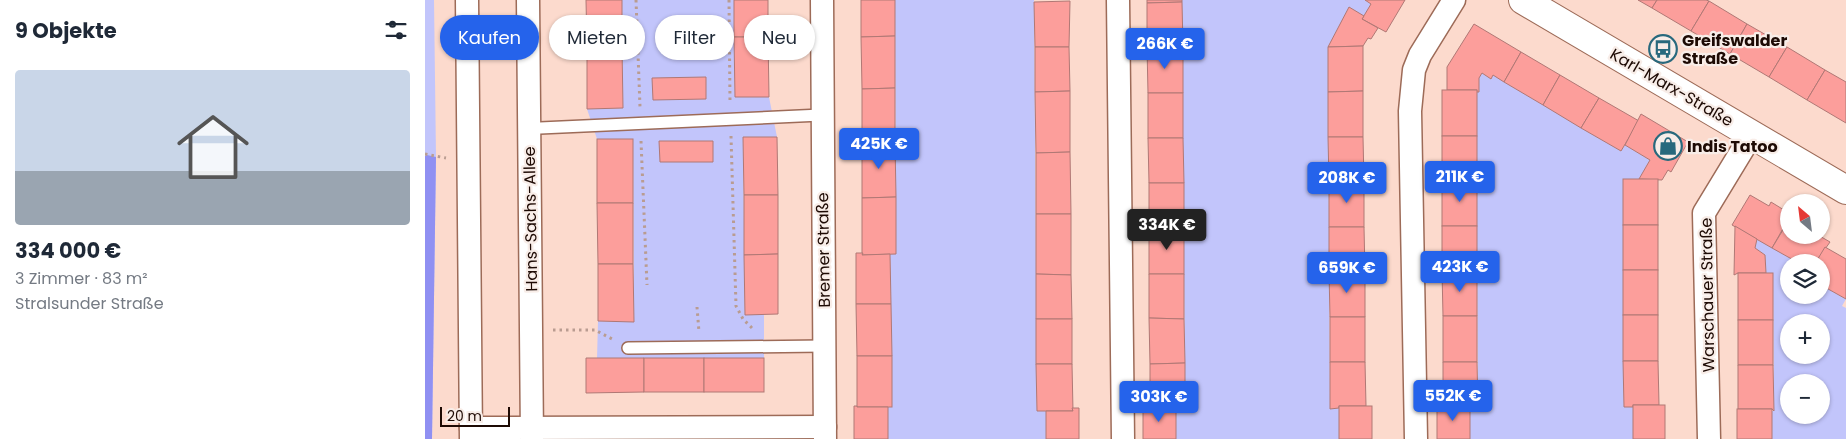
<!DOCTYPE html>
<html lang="de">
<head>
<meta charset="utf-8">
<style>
	body { margin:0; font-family:Poppins,sans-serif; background:#f2f2f3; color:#1f2937; height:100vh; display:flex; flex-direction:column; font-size:19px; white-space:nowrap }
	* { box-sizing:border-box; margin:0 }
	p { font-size:16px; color:#747a83 }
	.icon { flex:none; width:28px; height:28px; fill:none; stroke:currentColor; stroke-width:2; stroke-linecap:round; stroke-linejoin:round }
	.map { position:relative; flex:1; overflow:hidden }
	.panel { display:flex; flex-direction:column; background:#fff; width:425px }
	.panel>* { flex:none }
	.hud { position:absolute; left:15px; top:15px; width:475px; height:45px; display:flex; gap:10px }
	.needle { width:32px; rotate:332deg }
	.tools { position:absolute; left:1355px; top:194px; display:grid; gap:10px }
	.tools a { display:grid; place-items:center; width:50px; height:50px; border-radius:50%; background:#fff; box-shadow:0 1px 4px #0004; font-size:25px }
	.scale { position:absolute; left:15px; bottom:12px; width:70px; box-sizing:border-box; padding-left:5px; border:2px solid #1d0a04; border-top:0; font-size:14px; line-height:18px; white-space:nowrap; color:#1d0a04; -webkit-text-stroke:4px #f8ede8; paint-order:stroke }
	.price { position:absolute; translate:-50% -42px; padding:0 11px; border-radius:5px; background:#2563eb; color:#fff; font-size:16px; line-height:32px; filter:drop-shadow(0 1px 2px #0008) }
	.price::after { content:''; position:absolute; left:50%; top:30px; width:15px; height:11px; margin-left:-8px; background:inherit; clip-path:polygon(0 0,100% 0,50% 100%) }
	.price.selected { background:#222; color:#fff }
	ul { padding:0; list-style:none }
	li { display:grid; align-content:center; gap:10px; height:265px; padding:0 15px }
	li span { display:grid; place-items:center; height:155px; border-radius:5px; color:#555 }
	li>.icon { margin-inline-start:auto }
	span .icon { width:90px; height:90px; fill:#fffc; stroke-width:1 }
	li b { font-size:21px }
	h2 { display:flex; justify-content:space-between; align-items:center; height:60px; padding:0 15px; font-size:21px }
	.chip { padding:0 18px; border-radius:22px; background:#fff; box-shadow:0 1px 4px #0004; font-size:18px; line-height:45px }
	.chip.selected { background:#2563eb; color:#fff }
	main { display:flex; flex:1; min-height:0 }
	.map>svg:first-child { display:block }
</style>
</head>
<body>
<main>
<section class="panel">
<h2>9 Objekte<svg class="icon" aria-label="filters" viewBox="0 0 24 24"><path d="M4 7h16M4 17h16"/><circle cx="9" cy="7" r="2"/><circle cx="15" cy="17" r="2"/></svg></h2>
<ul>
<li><span style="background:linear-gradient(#c9d6e8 65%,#9aa5b1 0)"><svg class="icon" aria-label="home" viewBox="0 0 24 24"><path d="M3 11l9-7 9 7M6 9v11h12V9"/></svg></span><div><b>334 000 €</b><p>3 Zimmer · 83 m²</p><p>Stralsunder Straße</p></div></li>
</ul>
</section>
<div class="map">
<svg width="1421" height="439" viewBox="0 0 1421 439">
	<rect width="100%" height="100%" fill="#fcdacd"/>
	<g fill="#c2c5fb" fill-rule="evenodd">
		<path d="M0 0H9L11 157 7 439H0Z"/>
		<path d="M197 0H309L310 97H344L352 137H318L320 314H339V358L172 359 173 321H209L208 139H172L162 109 198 108Z"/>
		<path d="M470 0H609L612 411H621V439H463V407H467L465 254H471Z"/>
		<path d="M757 0H940L946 4 939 16 924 8 903 47 905 409 914 408V439H751V410L760 409Z"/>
		<path d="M1057 73 1066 79 1068 75 1196 151 1200 145 1225 160 1214 179H1198L1199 406 1208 407V439H1045V408L1053 407 1051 92H1054V78Z"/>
		<path d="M1332 239 1372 262H1364V295H1396V285L1421 299 1417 306 1421 308V439H1347V411H1349L1348 274 1341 273 1340 255 1330 248ZM1364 322H1396V355H1364ZM1364 382H1396V415H1364Z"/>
	</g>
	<path fill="#9090f2" d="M2 155 11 157 7 439H0V156Z"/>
	<g fill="#fc9e9b" stroke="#b07875">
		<path d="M161 0H197V47L162 48Z"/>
		<rect x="309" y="0" width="34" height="37"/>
		<path d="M436 0H470V36L436 37Z"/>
		<path d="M722 0H757V2L722 3Z"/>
		<path d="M940 0H980L961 32 937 19 946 4Z"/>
		<path d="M1213 0H1232L1227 8Z"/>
		<path d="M1232 0H1281L1284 1 1266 31 1227 8Z"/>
		<path d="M645 1 644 47H610L609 2Z"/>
		<path d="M1284 1 1322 24 1305 54 1266 31Z"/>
		<path d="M757 2 758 47H722V3Z"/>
		<path d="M924 7 939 16 937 19 953 28 946 39 943 38 938 46 903 47Z"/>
		<path d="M1049 24 1096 52 1079 82 1068 75 1066 79 1057 73 1054 78V92H1051L1052 90H1022V67Z"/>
		<path d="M1322 24 1362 47 1344 77 1305 54Z"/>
		<path d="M470 36V88L437 89 436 37Z"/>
		<path d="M309 37H343L344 97H310Z"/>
		<path d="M938 46V91L903 92V47Z"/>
		<path d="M197 47 198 108 162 109V48Z"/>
		<path d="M610 47H644L645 91 610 92Z"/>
		<path d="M722 47H758V93H723Z"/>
		<path d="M1362 47 1400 70 1382 100 1344 77Z"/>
		<path d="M1096 52 1135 75 1118 105 1079 82Z"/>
		<path d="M1400 70 1421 82V123L1382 100Z"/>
		<path d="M1135 75 1174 98 1156 128 1118 105Z"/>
		<path d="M281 77V99L228 100 227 78Z"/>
		<path d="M470 88V142H437V89Z"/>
		<rect x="1017" y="90" width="35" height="46"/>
		<path d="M645 91V152L611 153 610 92Z"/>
		<path d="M938 91V137H903V92Z"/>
		<rect x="723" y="93" width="35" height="45"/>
		<path d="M1174 98 1214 121 1196 151 1156 128Z"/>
		<path d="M1216 114 1263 142 1246 172 1243 170 1237 180 1214 179 1225 160 1200 145Z"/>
		<rect x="1017" y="136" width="35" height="45"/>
		<path d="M318 137H352L353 195H319Z"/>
		<path d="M903 137H938L939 182H904Z"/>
		<path d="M723 138H758L759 183H724Z"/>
		<rect x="172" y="139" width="36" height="64"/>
		<path d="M234 141H288V162H235Z"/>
		<path d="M437 142H470L471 197 437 198Z"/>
		<path d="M645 152 646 214H611V153Z"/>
		<rect x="1198" y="179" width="35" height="46"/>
		<rect x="1017" y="181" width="35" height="45"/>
		<rect x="904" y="182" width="35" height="45"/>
		<rect x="724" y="183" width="35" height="45"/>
		<path d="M319 195H353V254L319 255Z"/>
		<path d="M1325 195 1344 206 1346 202 1359 210 1357 214 1364 218 1347 248 1307 225Z"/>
		<path d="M471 197V254L437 255V198Z"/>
		<path d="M172 203H208V264H173Z"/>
		<path d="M611 214H646V275L611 274Z"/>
		<path d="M1364 220V235H1393L1405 242 1391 262H1372L1347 248Z"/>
		<rect x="1198" y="225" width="35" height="45"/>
		<rect x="1017" y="226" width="35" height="45"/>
		<path d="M1310 226 1332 239 1330 248 1340 255 1341 273H1313L1309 275Z"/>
		<path d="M904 227H939L940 272H904Z"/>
		<rect x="724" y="228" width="35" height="46"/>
		<path d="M1400 247 1421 259V299L1396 285V262H1391Z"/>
		<path d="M431 253H438L437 255 465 254 466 304H431Z"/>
		<path d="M353 254V314L320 315 319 255Z"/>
		<path d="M173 264H208L209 322 173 321Z"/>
		<rect x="1198" y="270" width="35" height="45"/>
		<path d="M1017 271H1052V316H1018Z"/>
		<path d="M904 272H940V317H905Z"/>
		<rect x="1313" y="273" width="35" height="47"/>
		<path d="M611 274 646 275 647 319H611Z"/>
		<path d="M724 274H759V319L724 318Z"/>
		<path d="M431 304H466L467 356H432Z"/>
		<rect x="1198" y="315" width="35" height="46"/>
		<rect x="1018" y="316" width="34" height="46"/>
		<rect x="905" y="317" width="35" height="45"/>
		<path d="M724 318 759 319 760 363 725 364Z"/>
		<rect x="611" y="319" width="36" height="45"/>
		<rect x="1313" y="320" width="35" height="45"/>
		<rect x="432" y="356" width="35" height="51"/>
		<path d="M161 358H219V392L161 393Z"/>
		<rect x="219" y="358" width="60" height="34"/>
		<rect x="279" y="358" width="60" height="34"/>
		<path d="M1198 361H1233L1234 405H1208V407H1199Z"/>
		<path d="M905 362H940L941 406H914V408L905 409Z"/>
		<path d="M1018 362H1052L1053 408H1045V406H1018Z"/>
		<path d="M760 363V410H751V408H725V364Z"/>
		<path d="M611 364H647L648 411H612Z"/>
		<path d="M1313 365H1348L1349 411 1347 409H1313Z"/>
		<rect x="1208" y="405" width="32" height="34"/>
		<path d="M429 406H432V407H463V439H429Z"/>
		<rect x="914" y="406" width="33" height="33"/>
		<rect x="1012" y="406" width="33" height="33"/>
		<path d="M647 408H654V439H621V411H648Z"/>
		<rect x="718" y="408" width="33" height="31"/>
		<rect x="1312" y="409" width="35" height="30"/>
	</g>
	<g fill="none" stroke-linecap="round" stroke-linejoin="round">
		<defs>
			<g id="lane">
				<path d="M115 128 396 115"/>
				<path d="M203 348 399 346"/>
			</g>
			<g id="street">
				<path d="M42 0 46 439"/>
				<path d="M103 0 107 439"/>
				<path d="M397 0 400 439"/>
				<path d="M693 0 698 439"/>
				<path d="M46 428 400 427"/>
				<path d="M991 439 985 111 989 70 995 55 1029 0"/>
				<path d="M1284 439 1279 213 1327 134"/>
			</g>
			<path id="secondary" d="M1098 0 1421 190"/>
		</defs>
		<use href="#lane" stroke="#9d6b58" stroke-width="14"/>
		<use href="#street" stroke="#9d6b58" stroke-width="25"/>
		<use href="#secondary" stroke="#9d6b58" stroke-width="30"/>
		<g stroke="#b99c91" stroke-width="3" stroke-dasharray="2.5 4" stroke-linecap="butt">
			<path d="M211 0 215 107"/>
			<path d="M304 0 305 102"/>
			<path d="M306 136 311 306 318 319 328 329"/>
			<path d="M216 141 222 285"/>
			<path d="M0 154 21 158"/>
			<path d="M272 307 274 332"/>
			<path d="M128 330H170L189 340"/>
		</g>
		<use href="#lane" stroke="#fff" stroke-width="11"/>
		<use href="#street" stroke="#fff" stroke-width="22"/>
		<use href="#secondary" stroke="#fff" stroke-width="28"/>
	</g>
	<defs>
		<symbol id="bus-ring" viewBox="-11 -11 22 22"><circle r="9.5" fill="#f8ede8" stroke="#28697d" stroke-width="1.5"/><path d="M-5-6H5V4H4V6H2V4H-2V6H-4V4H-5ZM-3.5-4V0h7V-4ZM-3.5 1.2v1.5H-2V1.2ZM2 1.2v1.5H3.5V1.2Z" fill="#28697d"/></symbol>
		<symbol id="shop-ring" viewBox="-11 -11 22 22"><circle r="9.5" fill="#f8ede8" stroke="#28697d" stroke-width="1.5"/><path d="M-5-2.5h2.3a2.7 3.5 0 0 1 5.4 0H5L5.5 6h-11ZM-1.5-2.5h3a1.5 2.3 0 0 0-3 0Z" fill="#28697d"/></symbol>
	</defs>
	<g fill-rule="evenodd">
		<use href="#bus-ring" x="1222" y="33" width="32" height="32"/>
		<use href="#shop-ring" x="1227" y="130" width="32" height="32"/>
	</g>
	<g text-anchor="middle" stroke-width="4.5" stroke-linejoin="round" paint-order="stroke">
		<g font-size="16" font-weight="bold" fill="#1d0a04" stroke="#f8ede8" text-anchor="start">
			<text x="1257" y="46">Greifswalder<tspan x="1257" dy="18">Straße</tspan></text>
			<text x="1262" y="152">Indis Tatoo</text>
		</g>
		<g font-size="16" fill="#1d0a04" stroke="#f8ede8">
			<text transform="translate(1247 87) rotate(30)" y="6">Karl-Marx-Straße</text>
			<text transform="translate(105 219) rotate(-91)" y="6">Hans-Sachs-Allee</text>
			<text transform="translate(398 250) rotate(-91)" y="6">Bremer Straße</text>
			<text transform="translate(1282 295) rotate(-91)" y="6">Warschauer Straße</text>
		</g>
	</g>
</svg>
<div class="tools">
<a><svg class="needle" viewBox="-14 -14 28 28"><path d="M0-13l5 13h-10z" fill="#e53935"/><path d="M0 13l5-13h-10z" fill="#747a83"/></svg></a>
<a><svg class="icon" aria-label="layers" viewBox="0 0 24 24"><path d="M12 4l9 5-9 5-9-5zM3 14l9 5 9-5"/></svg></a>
<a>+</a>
<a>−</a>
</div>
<div class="scale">20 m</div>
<b class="price" style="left:740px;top:70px">266K €</b>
<b class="price" style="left:454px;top:170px">425K €</b>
<b class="price" style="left:1035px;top:203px">211K €</b>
<b class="price" style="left:922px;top:204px">208K €</b>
<b class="price selected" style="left:742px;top:251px">334K €</b>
<b class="price" style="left:1035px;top:293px">423K €</b>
<b class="price" style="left:922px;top:294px">659K €</b>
<b class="price" style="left:1028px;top:422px">552K €</b>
<b class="price" style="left:734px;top:423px">303K €</b>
<div class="hud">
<a class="chip selected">Kaufen</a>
<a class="chip">Mieten</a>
<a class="chip">Filter</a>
<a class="chip">Neu</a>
</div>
</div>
</main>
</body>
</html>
